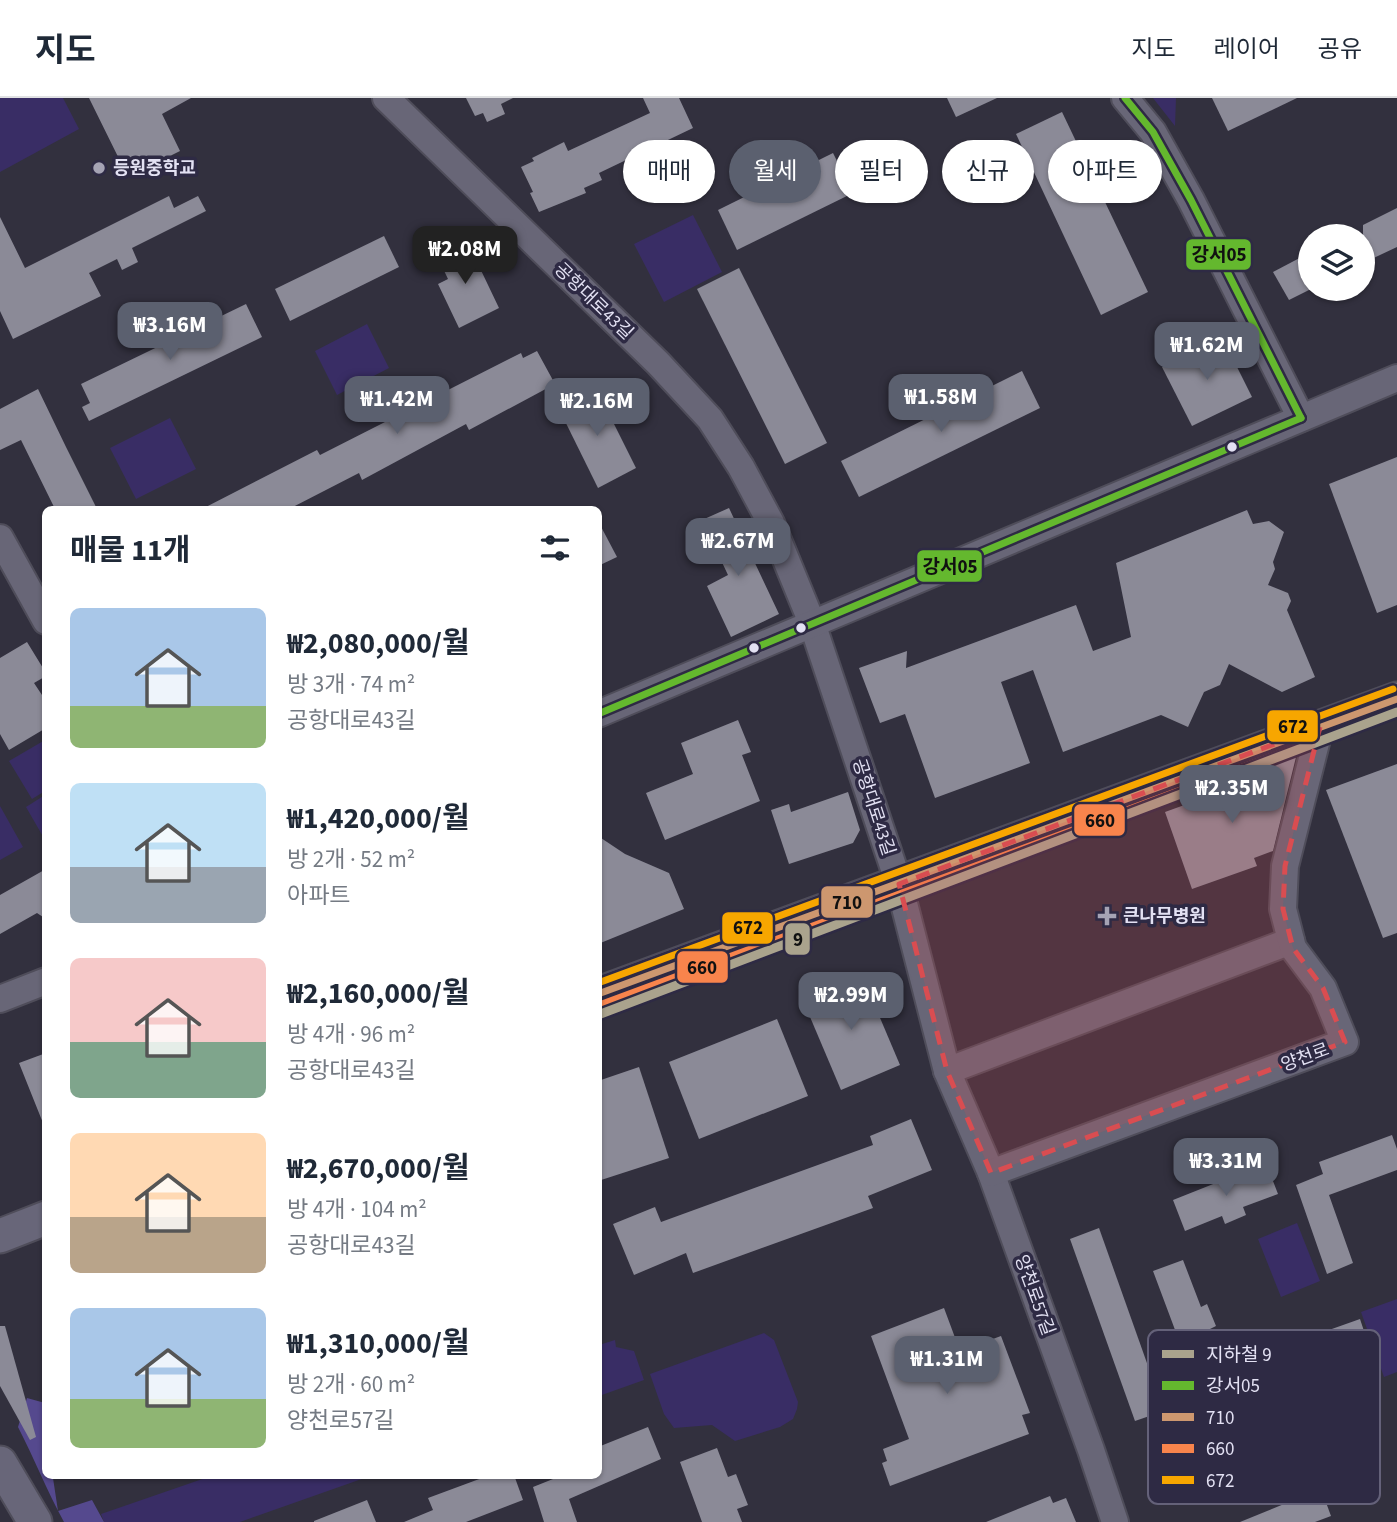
<!DOCTYPE html>
<html lang="ko">
<head>
<meta charset="utf-8">
<style>
	body { margin:0; font-family:"Source Sans 3","Noto Sans KR",sans-serif; background:#f6f6f7; color:#1f2937; height:100vh; display:flex; flex-direction:column; font-size:26px; white-space:nowrap }
	* { box-sizing:border-box; margin:0 }
	p { font-size:23px; color:#747a83 }
	.icon { flex:none; width:38px; height:38px; fill:none; stroke:currentColor; stroke-width:2; stroke-linecap:round; stroke-linejoin:round }
	.map { position:relative; flex:1; overflow:hidden }
	.drawer { position:absolute; left:42px; top:408px; width:560px; height:973px; display:flex; flex-direction:column; background:#fff; border-radius:10px; box-shadow:0 2px 5px #0004 }
	.drawer>* { flex:none }
	.hud { position:absolute; left:623px; top:42px; width:665px; height:63px; display:flex; gap:14px }
	.tools { position:absolute; left:1298px; top:126px; display:grid; gap:14px }
	.tools a { display:grid; place-items:center; width:77px; height:77px; border-radius:50%; background:#fff; box-shadow:0 2px 5px #0004; font-size:35px }
	.price { position:absolute; translate:-50% -60px; padding:0 16px; border-radius:14px; background:#5b606f; color:#fff; font-size:23px; line-height:46px; filter:drop-shadow(0 2px 4px #0008) }
	.price::after { content:''; position:absolute; left:50%; top:42px; width:21px; height:16px; margin-left:-10px; background:inherit; clip-path:polygon(0 0,100% 0,50% 100%) }
	.price.active { background:#222; color:#fff }
	ul { padding:0; list-style:none }
	li { display:flex; align-items:center; gap:21px; height:175px; padding:0 28px }
	li span { display:grid; place-items:center; flex:none; width:196px; height:140px; border-radius:10px; color:#555 }
	li>.icon { margin-inline-start:auto }
	span .icon { width:84px; height:84px; fill:#fffc; stroke-width:1 }
	li b { font-size:30px }
	h2 { display:flex; justify-content:space-between; align-items:center; height:84px; padding:0 28px; font-size:30px }
	.tag { padding:0 24px; border-radius:32px; background:#fff; box-shadow:0 2px 5px #0004; font-size:24px; line-height:63px }
	.tag.active { background:#5b606f; color:#fff }
	header { display:flex; align-items:center; gap:42px; box-sizing:border-box; height:98px; padding:0 35px; background:#fff; border-bottom:2px solid #e0e1e3 }
	header strong { font-size:33px }
	nav { display:flex; gap:38px; margin-inline-start:auto; font-size:24px }
	.map>svg:first-child { display:block }
</style>
</head>
<body>
<header>
<strong>지도</strong>
<nav><a>지도</a><a>레이어</a><a>공유</a></nav>
</header>
<div class="map">
<svg width="1397" height="1424" viewBox="0 0 1397 1424">
	<rect width="100%" height="100%" fill="#32303e"/>
	<g fill="#392d65">
		<path d="M0 0H63L79 31 0 74Z"/>
		<path d="M1153 0H1176L1175 28Z"/>
		<path d="M693 117 722 174 664 204 634 146Z"/>
		<path d="M367 226 389 270 337 297 315 253Z"/>
		<path d="M170 320 196 371 136 401 110 350Z"/>
		<path d="M45 642V693L32 701 9 663Z"/>
		<path d="M45 697V742L26 709Z"/>
		<path d="M0 708 23 749 0 762Z"/>
		<path d="M1297 1125 1320 1183 1281 1199 1258 1141Z"/>
		<path d="M1397 1201V1274L1384 1279 1361 1214Z"/>
		<path d="M764 1235 774 1242 798 1304 797 1311 793 1321 780 1329 735 1343 712 1327 674 1330 664 1316 650 1276Z"/>
		<path d="M615 1242 616 1249 634 1253 644 1282 599 1298V1247Z"/>
		<path d="M214 1377H373L240 1424H104L101 1416Z"/>
	</g>
	<path fill="#55498e" d="M27 1300 45 1305 46 1377H54L53 1380 58 1413 92 1402 104 1424H64C47 1393 34 1360 18 1329Z"/>
	<g fill="#8b8a97">
		<path d="M89 0H191L162 16 180 53 128 79Z"/>
		<path d="M466 0H513L501 6 505 16 487 24 483 15 475 18Z"/>
		<path d="M643 0H679L693 30 599 75 602 82 584 90 586 95 539 114 530 95 533 94 521 69 534 63 532 60 564 44 568 53 650 15Z"/>
		<path d="M947 0H997L956 19Z"/>
		<path d="M1212 0H1297L1228 33Z"/>
		<path d="M1062 14 1148 194 1101 217 1016 36Z"/>
		<path d="M833 55 853 95 737 152 718 112Z"/>
		<path d="M169 98 174 110 198 98 206 113 132 150 138 164 122 172 117 161 89 175 101 198 13 241 0 213V119L25 170Z"/>
		<path d="M1397 110V149L1363 165V127Z"/>
		<path d="M384 138 399 169 290 223 275 191Z"/>
		<path d="M467 143 499 210 459 230 438 186 448 181 437 158Z"/>
		<path d="M1311 154V191L1289 202 1273 174Z"/>
		<path d="M739 170 827 345 785 366 697 191Z"/>
		<path d="M246 206 262 239 89 323 82 309 90 305 81 286Z"/>
		<path d="M1222 239 1252 299 1192 328 1162 269Z"/>
		<path d="M537 253 555 286 469 332 466 326 362 382 359 375 289 411H202L317 352 320 357 521 255 523 260Z"/>
		<path d="M1022 273 1040 310 859 399 841 363Z"/>
		<path d="M596 290 636 370 598 390 558 309Z"/>
		<path d="M38 291 66 349 97 411H55L21 342 0 352V311Z"/>
		<path d="M1397 359V507L1377 515 1329 386Z"/>
		<path d="M729 410 779 516 731 539 707 488 728 477 702 422Z"/>
		<path d="M1247 412 1253 426 1269 423 1284 434 1273 464 1275 471 1268 487 1288 495 1291 503 1287 512 1315 579 1282 594 1229 566 1220 587 1204 594 1188 629 1161 617 1063 654 1033 572 1001 584 1030 665 935 700 905 616 880 625 859 570 907 553 906 570 1076 507 1093 553 1131 539 1116 465Z"/>
		<path d="M598 423 617 459 598 468Z"/>
		<path d="M27 544 46 575V578L34 585 46 603V630L9 652 0 636V560Z"/>
		<path d="M738 622 751 654 742 657 760 703 665 742 646 695 693 676 681 645Z"/>
		<path d="M1296 659 1273 753 1254 760 1257 768 1192 791 1165 714 1237 688 1235 681Z"/>
		<path d="M1397 666V835L1383 840 1326 692Z"/>
		<path d="M848 694 860 732 853 745 789 766 771 712 789 706 791 714Z"/>
		<path d="M598 738 625 756 669 775 684 811 598 846Z"/>
		<path d="M46 771V821L37 815 0 836V797Z"/>
		<path d="M861 875 900 967 841 992 802 900Z"/>
		<path d="M777 921 808 998 699 1041 669 964Z"/>
		<path d="M46 955V1030H45L19 965Z"/>
		<path d="M639 969 669 1060 598 1083V983Z"/>
		<path d="M911 1021 932 1072 868 1098 873 1110 693 1175 686 1155 634 1177 613 1126 655 1109 661 1124 873 1047 870 1038Z"/>
		<path d="M1392 1037 1397 1051V1072L1329 1097 1353 1165 1327 1176 1296 1087 1323 1076 1319 1064Z"/>
		<path d="M1266 1065 1278 1096 1243 1109 1246 1117 1225 1126 1222 1118 1185 1133 1173 1102Z"/>
		<path d="M1099 1130 1164 1313 1135 1323 1070 1141Z"/>
		<path d="M1183 1162 1201 1209 1207 1206 1216 1228 1210 1231 1227 1276 1196 1288 1153 1173Z"/>
		<path d="M944 1210 960 1253 1001 1238 1030 1315 1022 1317 1029 1336 890 1388 882 1365 887 1363 883 1351 909 1341 871 1238Z"/>
		<path d="M1360 1221 1380 1281 1357 1288 1353 1276 1344 1279 1329 1232Z"/>
		<path d="M0 1228H5L36 1339 30 1342 0 1288Z"/>
		<path d="M648 1329 661 1361 569 1401 577 1424H544L533 1389 563 1377H598V1349Z"/>
		<path d="M717 1350 728 1379 736 1376 748 1407 737 1411 742 1424H702L680 1364Z"/>
		<path d="M490 1377H514L523 1402 466 1424H404L433 1412 428 1400Z"/>
		<path d="M1321 1391 1331 1418 1315 1424H1240Z"/>
		<path d="M1050 1398 1053 1405 1066 1400 1076 1424H986Z"/>
		<path d="M367 1402 376 1424H314V1423Z"/>
	</g>
	<g fill="none" stroke-linecap="round" stroke-linejoin="round">
		<defs>
			<g id="minor">
				<path d="M386 0 658 265 710 321 741 369 771 425 812 525 899 786 947 973 991 1075 1091 1352 1115 1424"/>
				<path d="M1125 0 1153 34 1191 102 1301 320"/>
				<path d="M0 440 46 523"/>
				<path d="M598 616 1397 280"/>
				<path d="M0 901 46 883"/>
				<path d="M947 973 1291 843"/>
				<path d="M991 1075 1345 944 1323 890 1293 850 1283 811 1285 768 1320 629"/>
			</g>
			<g id="major">
				<path d="M598 896 1397 601"/>
				<path d="M0 1138 46 1120"/>
				<path d="M0 1365 35 1424"/>
			</g>
		</defs>
		<use href="#minor" stroke="#4f4d5a" stroke-width="30"/>
		<use href="#major" stroke="#4f4d5a" stroke-width="37"/>
		<use href="#minor" stroke="#686677" stroke-width="26"/>
		<use href="#major" stroke="#686679" stroke-width="33"/>
		<defs>
			<g id="bus-1">
				<path d="M1125 0 1153 34 1191 102 1301 320"/>
				<path d="M598 616 1301 320"/>
			</g>
			<path id="bus-2" d="M598 896 1397 601"/>
			<path id="bus-3" d="M602 906 1397 612"/>
			<path id="bus-4" d="M598 885 1393 591"/>
		</defs>
		<use href="#bus-1" stroke="#2e2a44" stroke-width="12"/>
		<use href="#bus-2" stroke="#2e2a44" stroke-width="12"/>
		<use href="#bus-3" stroke="#2e2a44" stroke-width="12"/>
		<use href="#bus-4" stroke="#2e2a44" stroke-width="12"/>
		<use href="#bus-1" stroke="#64b82e" stroke-width="7"/>
		<use href="#bus-2" stroke="#cd976f" stroke-width="7"/>
		<use href="#bus-3" stroke="#f8844c" stroke-width="7"/>
		<use href="#bus-4" stroke="#f7a600" stroke-width="7"/>
		<defs>
			<path id="metro-1" d="M598 917 1397 614"/>
		</defs>
		<use href="#metro-1" stroke="#2e2a44" stroke-width="14"/>
		<use href="#metro-1" stroke="#aaa38d" stroke-width="9"/>
	</g>
	<path fill="#d94d51" fill-opacity="0.2" stroke="#d94d51" stroke-width="5" stroke-dasharray="14 9" stroke-linejoin="round" d="M1320 629 1285 768 1283 811 1293 850 1323 890 1345 944 991 1075 947 973 899 786Z"/>
	<g fill="#a5a3b4" stroke="#2e2a44" stroke-width="2.5">
		<circle cx="99" cy="70" r="7"/>
		<path d="M1103.5 807.5h7v7h7v7h-7v7h-7v-7h-7v-7h7z"/>
	</g>
	<g fill="#e3e1f3" stroke="#2e2a44" stroke-width="2.5">
		<circle cx="1232" cy="349" r="6"/>
		<circle cx="801" cy="530" r="6"/>
		<circle cx="754" cy="550" r="6"/>
	</g>
	<g text-anchor="middle" stroke-width="7" stroke-linejoin="round" paint-order="stroke">
		<g font-size="18" font-weight="bold" fill="#e3e1f3" stroke="#2e2a44" text-anchor="start">
			<text x="113" y="76">등원중학교</text>
			<text x="1123" y="824">큰나무병원</text>
		</g>
		<g font-size="18" fill="#e3e1f3" stroke="#2e2a44">
			<text transform="translate(594 203) rotate(44)" y="6">공항대로43길</text>
			<text transform="translate(874 709) rotate(72)" y="6">공항대로43길</text>
			<text transform="translate(1305 959) rotate(-20)" y="6">양천로</text>
			<text transform="translate(1035 1197) rotate(70)" y="6">양천로57길</text>
		</g>
	</g>
	<rect x="1148" y="1232" width="232" height="174" rx="10" fill="#2e2a44" stroke="#646179" stroke-width="2"/>
	<rect x="1162" y="1252" width="32" height="8" fill="#aaa38d"/>
	<rect x="1162" y="1283" width="32" height="9" fill="#64b82e"/>
	<rect x="1162" y="1315" width="32" height="8" fill="#cd976f"/>
	<rect x="1162" y="1346" width="32" height="9" fill="#f8844c"/>
	<rect x="1162" y="1378" width="32" height="8" fill="#f7a600"/>
	<g font-size="19" fill="#e3e1f3">
		<text x="1206" y="1263">지하철 9</text>
		<text x="1206" y="1294">강서05</text>
		<text x="1206" y="1326">710</text>
		<text x="1206" y="1357">660</text>
		<text x="1206" y="1389">672</text>
	</g>
	<g stroke="#2e2a44" stroke-width="2.5">
		<rect x="1185" y="140" width="67" height="33" rx="7" fill="#64b82e"/>
		<rect x="916" y="451" width="67" height="34" rx="7" fill="#64b82e"/>
		<rect x="1266" y="611" width="53" height="34" rx="7" fill="#f7a600"/>
		<rect x="1073" y="705" width="53" height="34" rx="7" fill="#f8844c"/>
		<rect x="820" y="787" width="54" height="34" rx="7" fill="#cd976f"/>
		<rect x="721" y="813" width="53" height="34" rx="7" fill="#f7a600"/>
		<rect x="784" y="824" width="27" height="34" rx="7" fill="#aaa38d"/>
		<rect x="676" y="852" width="53" height="34" rx="7" fill="#f8844c"/>
	</g>
	<g font-size="19" text-anchor="middle" font-weight="bold" fill="#111">
		<text x="1219" y="163">강서05</text>
		<text x="950" y="475">강서05</text>
		<text x="1293" y="635">672</text>
		<text x="1100" y="729">660</text>
		<text x="847" y="811">710</text>
		<text x="748" y="836">672</text>
		<text x="798" y="848">9</text>
		<text x="702" y="876">660</text>
	</g>
</svg>
<div class="tools">
<a><svg class="icon" aria-label="layers" viewBox="0 0 24 24"><path d="M12 4l9 5-9 5-9-5zM3 14l9 5 9-5"/></svg></a>
</div>
<b class="price active" style="left:465px;top:188px">₩2.08M</b>
<b class="price" style="left:170px;top:264px">₩3.16M</b>
<b class="price" style="left:1207px;top:284px">₩1.62M</b>
<b class="price" style="left:941px;top:336px">₩1.58M</b>
<b class="price" style="left:397px;top:338px">₩1.42M</b>
<b class="price" style="left:597px;top:340px">₩2.16M</b>
<b class="price" style="left:738px;top:480px">₩2.67M</b>
<b class="price" style="left:1232px;top:727px">₩2.35M</b>
<b class="price" style="left:851px;top:934px">₩2.99M</b>
<b class="price" style="left:1226px;top:1100px">₩3.31M</b>
<b class="price" style="left:947px;top:1298px">₩1.31M</b>
<div class="hud">
<a class="tag">매매</a>
<a class="tag active">월세</a>
<a class="tag">필터</a>
<a class="tag">신규</a>
<a class="tag">아파트</a>
</div>
<section class="drawer">
<h2>매물 11개<svg class="icon" aria-label="filters" viewBox="0 0 24 24"><path d="M4 7h16M4 17h16"/><circle cx="9" cy="7" r="2"/><circle cx="15" cy="17" r="2"/></svg></h2>
<ul>
<li><span style="background:linear-gradient(#a9c7e8 70%,#8fb573 0)"><svg class="icon" aria-label="home" viewBox="0 0 24 24"><path d="M3 11l9-7 9 7M6 9v11h12V9"/></svg></span><div><b>₩2,080,000/월</b><p>방 3개 · 74 m²</p><p>공항대로43길</p></div></li>
<li><span style="background:linear-gradient(#bfe0f5 60%,#9aa5b1 0)"><svg class="icon" aria-label="home" viewBox="0 0 24 24"><path d="M3 11l9-7 9 7M6 9v11h12V9"/></svg></span><div><b>₩1,420,000/월</b><p>방 2개 · 52 m²</p><p>아파트</p></div></li>
<li><span style="background:linear-gradient(#f6c9c9 60%,#7fa58c 0)"><svg class="icon" aria-label="home" viewBox="0 0 24 24"><path d="M3 11l9-7 9 7M6 9v11h12V9"/></svg></span><div><b>₩2,160,000/월</b><p>방 4개 · 96 m²</p><p>공항대로43길</p></div></li>
<li><span style="background:linear-gradient(#ffd9b3 60%,#b9a48a 0)"><svg class="icon" aria-label="home" viewBox="0 0 24 24"><path d="M3 11l9-7 9 7M6 9v11h12V9"/></svg></span><div><b>₩2,670,000/월</b><p>방 4개 · 104 m²</p><p>공항대로43길</p></div></li>
<li><span style="background:linear-gradient(#a9c7e8 65%,#8fb573 0)"><svg class="icon" aria-label="home" viewBox="0 0 24 24"><path d="M3 11l9-7 9 7M6 9v11h12V9"/></svg></span><div><b>₩1,310,000/월</b><p>방 2개 · 60 m²</p><p>양천로57길</p></div></li>
</ul>
</section>
</div>
</body>
</html>
